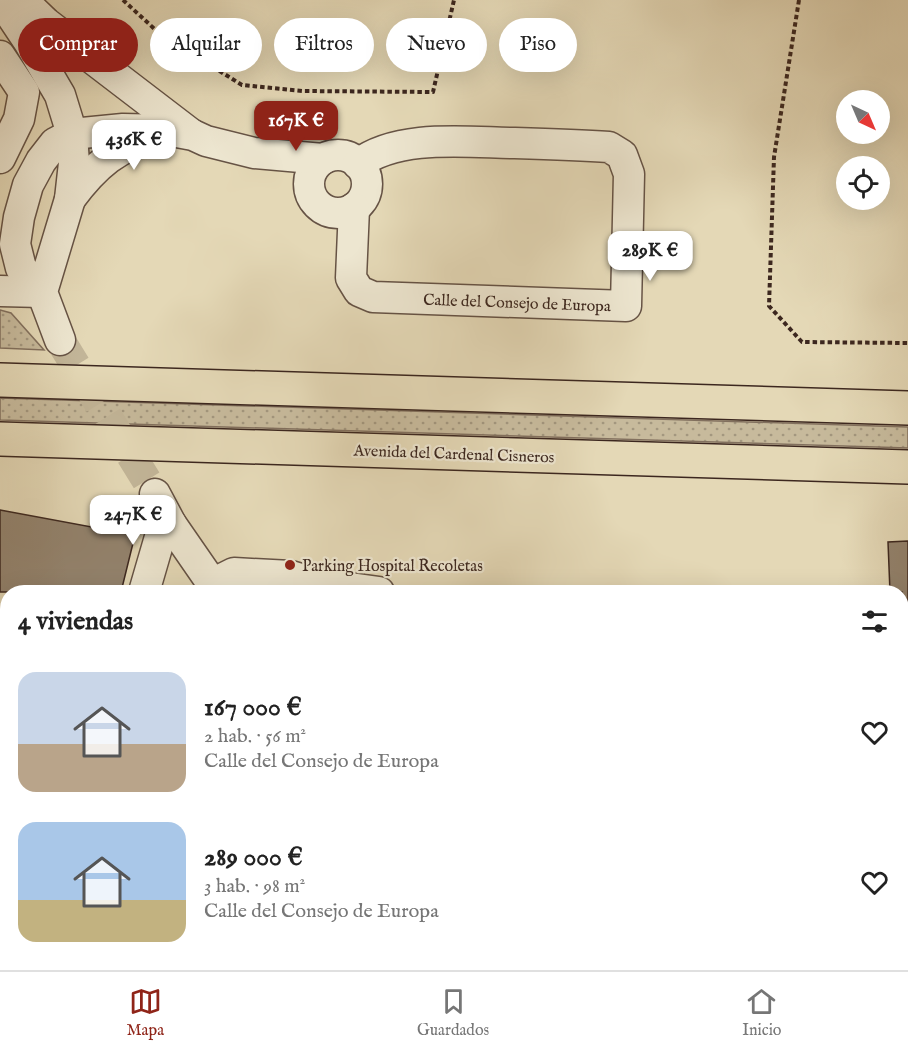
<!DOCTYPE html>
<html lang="es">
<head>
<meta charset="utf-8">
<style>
	body { margin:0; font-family:"IM FELL English",serif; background:#f6f6f6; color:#222; height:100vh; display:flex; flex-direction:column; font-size:22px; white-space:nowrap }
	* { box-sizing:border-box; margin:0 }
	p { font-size:20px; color:#767676 }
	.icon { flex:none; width:33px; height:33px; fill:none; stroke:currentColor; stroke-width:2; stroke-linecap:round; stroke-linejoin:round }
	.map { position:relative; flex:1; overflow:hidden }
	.side { position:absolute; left:0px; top:585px; width:909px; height:386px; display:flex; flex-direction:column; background:#fff; border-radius:24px 24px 0 0; box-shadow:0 6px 24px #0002 }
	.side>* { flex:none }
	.banner { position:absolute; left:18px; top:18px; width:600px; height:54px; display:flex; gap:12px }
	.needle { width:39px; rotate:136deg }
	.fabs { position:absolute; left:836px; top:90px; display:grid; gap:12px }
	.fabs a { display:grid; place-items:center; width:54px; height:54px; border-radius:50%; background:#fff; box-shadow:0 6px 24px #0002; font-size:30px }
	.price { position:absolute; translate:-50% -51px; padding:0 14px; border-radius:12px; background:#fff; color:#222; font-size:20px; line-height:39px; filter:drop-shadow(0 2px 3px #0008) }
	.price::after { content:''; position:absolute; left:50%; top:36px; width:18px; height:14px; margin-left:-9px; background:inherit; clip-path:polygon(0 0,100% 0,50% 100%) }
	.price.active { background:#8f2418; color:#fff }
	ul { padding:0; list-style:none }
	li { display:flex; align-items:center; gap:18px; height:150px; padding:0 18px }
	li span { display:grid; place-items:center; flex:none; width:168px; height:120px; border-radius:18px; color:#555 }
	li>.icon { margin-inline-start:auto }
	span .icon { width:72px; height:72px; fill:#fffc; stroke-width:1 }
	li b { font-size:26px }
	h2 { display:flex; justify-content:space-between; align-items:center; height:72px; padding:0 18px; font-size:26px }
	.pill { padding:0 21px; border-radius:27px; background:#fff; box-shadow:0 6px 24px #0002; font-size:21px; line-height:54px }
	.pill.active { background:#8f2418; color:#fff }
	.menu { display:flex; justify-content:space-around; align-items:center; height:84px; border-top:2px solid #e0e0e0; background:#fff; font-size:16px; color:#767676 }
	.menu a { display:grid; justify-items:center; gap:3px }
	.menu .active { color:#8f2418 }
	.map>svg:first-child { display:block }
</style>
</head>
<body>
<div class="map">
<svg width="908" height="970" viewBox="0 0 908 970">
	<defs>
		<pattern id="green-dots" width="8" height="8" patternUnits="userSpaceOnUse" patternTransform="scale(1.5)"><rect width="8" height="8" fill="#c7ba9c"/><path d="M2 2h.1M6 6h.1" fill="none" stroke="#a3977f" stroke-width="1.8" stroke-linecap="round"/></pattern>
		<pattern id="water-waves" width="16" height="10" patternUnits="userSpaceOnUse" patternTransform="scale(1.5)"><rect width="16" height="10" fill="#ab9c83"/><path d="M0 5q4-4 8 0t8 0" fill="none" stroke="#8c7f6b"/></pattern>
	</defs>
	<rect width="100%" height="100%" fill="#e4d8b6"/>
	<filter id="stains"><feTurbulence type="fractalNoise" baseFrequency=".00333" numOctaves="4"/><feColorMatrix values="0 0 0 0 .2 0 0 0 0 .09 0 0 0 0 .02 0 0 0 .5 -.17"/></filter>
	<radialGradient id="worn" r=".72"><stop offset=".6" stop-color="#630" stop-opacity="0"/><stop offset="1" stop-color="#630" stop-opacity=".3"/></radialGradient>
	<g fill="url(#green-dots)" stroke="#82705e" stroke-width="1.5">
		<path d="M0 310 11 313 44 350 0 348Z"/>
		<path d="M0 398 908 427V448L0 420Z"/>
	</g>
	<path fill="#c7ba9c" stroke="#82705e" stroke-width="1.5" d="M165 963H399L403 970H180Z"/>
	<g fill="url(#water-waves)" stroke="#7f6d5b" stroke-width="1.5">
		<path d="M202 963H226L223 970H209L201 966Z"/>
		<path d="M256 963H305L320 970H253Z"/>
	</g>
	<g fill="#93836e" stroke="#3c271f" stroke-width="1.5">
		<path d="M0 510 135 535 121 592H0Z"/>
		<path d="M908 541V616H902V592H890L888 542Z"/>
	</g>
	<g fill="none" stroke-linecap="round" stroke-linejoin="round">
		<path stroke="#c2b598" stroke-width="30" stroke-dasharray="30 15" stroke-linecap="butt" d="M60 340 155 494"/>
		<defs>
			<g id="minor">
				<path d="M1 0 29 42 60 95 72 134 74 163 70 199 42 292 60 340"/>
				<path d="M22 0 46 23 191 134"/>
				<path d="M0 56 24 92 19 119 0 158"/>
				<circle cx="338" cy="184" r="29"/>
				<path d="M70 199C92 169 120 141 160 138"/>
				<path d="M354 208 351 278 359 291 373 297 626 306 629 174 622 155 609 147C577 145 544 144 512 143 464 142 398 134 358 164"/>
				<path d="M0 291 42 292"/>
				<path d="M42 292 21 268 15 244 19 217 28 185 41 161 55 143 72 134 123 129 166 130 193 135 206 141 254 153 323 159"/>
				<path d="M155 494 171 524 218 592"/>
				<path d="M212 584 234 573 291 576 314 583 379 592"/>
				<path d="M144 592 160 537 171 524"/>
				<path d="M0 678 8 679"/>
				<path d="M445 963 449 970"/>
				<path d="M693 963 705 970"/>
				<path d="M509 970 518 963"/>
				<path d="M633 970 642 963"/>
			</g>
			<g id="highway">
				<path d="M0 380 908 408"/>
				<path d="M0 439 908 467"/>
			</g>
		</defs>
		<use href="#minor" stroke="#665345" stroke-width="33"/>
		<use href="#highway" stroke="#3c271f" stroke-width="36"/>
		<g stroke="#3c271f" stroke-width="4" stroke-dasharray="4.5 3" stroke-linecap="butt">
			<path d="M123 0 160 34 242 85 303 91 433 92 454 0"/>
			<path d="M799 0 774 157 769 306 802 342 908 343"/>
		</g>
		<use href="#minor" stroke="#ede6d0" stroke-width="30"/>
		<use href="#highway" stroke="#e4d8b6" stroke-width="33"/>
	</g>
	<circle fill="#8f2418" stroke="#ede6d0" stroke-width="2" cx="290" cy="565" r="6"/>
	<g text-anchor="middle" stroke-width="4.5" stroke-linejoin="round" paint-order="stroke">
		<g font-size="16" fill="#3c271f" stroke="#ede6d0">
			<text transform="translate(517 302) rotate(2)" y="6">Calle del Consejo de Europa</text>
			<text transform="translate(454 453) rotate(2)" y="6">Avenida del Cardenal Cisneros</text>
		</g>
		<g font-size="16" fill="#3c271f" stroke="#ede6d0" text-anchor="start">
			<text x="302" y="571">Parking Hospital Recoletas</text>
		</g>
	</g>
	<rect width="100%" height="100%" filter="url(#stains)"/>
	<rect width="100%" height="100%" fill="url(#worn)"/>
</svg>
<div class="fabs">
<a><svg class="needle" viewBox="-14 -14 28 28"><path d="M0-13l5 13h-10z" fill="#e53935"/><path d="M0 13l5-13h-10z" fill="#767676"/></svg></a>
<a><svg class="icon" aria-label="locate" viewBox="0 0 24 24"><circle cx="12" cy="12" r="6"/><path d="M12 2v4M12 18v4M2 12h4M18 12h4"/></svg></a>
</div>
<b class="price active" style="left:296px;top:152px">167K €</b>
<b class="price" style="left:134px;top:171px">436K €</b>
<b class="price" style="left:650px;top:282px">289K €</b>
<b class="price" style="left:133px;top:546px">247K €</b>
<div class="banner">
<a class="pill active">Comprar</a>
<a class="pill">Alquilar</a>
<a class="pill">Filtros</a>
<a class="pill">Nuevo</a>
<a class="pill">Piso</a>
</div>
<section class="side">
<h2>4 viviendas<svg class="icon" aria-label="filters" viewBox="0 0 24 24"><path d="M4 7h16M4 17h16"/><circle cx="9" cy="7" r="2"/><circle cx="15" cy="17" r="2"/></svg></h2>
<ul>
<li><span style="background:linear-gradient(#c9d6e8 60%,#b9a48a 0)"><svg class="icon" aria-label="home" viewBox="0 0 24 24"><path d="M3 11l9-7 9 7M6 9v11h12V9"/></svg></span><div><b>167 000 €</b><p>2 hab. · 56 m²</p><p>Calle del Consejo de Europa</p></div><svg class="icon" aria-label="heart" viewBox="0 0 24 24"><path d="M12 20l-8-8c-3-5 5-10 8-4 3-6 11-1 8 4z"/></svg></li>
<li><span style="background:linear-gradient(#a9c7e8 65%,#c2b280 0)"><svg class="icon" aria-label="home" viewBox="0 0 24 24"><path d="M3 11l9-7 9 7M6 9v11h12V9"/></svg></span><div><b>289 000 €</b><p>3 hab. · 98 m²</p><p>Calle del Consejo de Europa</p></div><svg class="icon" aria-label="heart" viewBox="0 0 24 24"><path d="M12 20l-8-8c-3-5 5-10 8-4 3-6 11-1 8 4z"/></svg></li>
</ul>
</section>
</div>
<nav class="menu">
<a class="active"><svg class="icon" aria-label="map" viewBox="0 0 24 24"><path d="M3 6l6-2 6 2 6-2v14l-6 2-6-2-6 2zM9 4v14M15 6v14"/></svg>Mapa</a>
<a><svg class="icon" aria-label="saved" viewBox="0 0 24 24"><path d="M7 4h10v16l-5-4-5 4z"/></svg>Guardados</a>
<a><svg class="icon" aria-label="home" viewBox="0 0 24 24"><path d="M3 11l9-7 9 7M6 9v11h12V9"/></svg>Inicio</a>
</nav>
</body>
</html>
